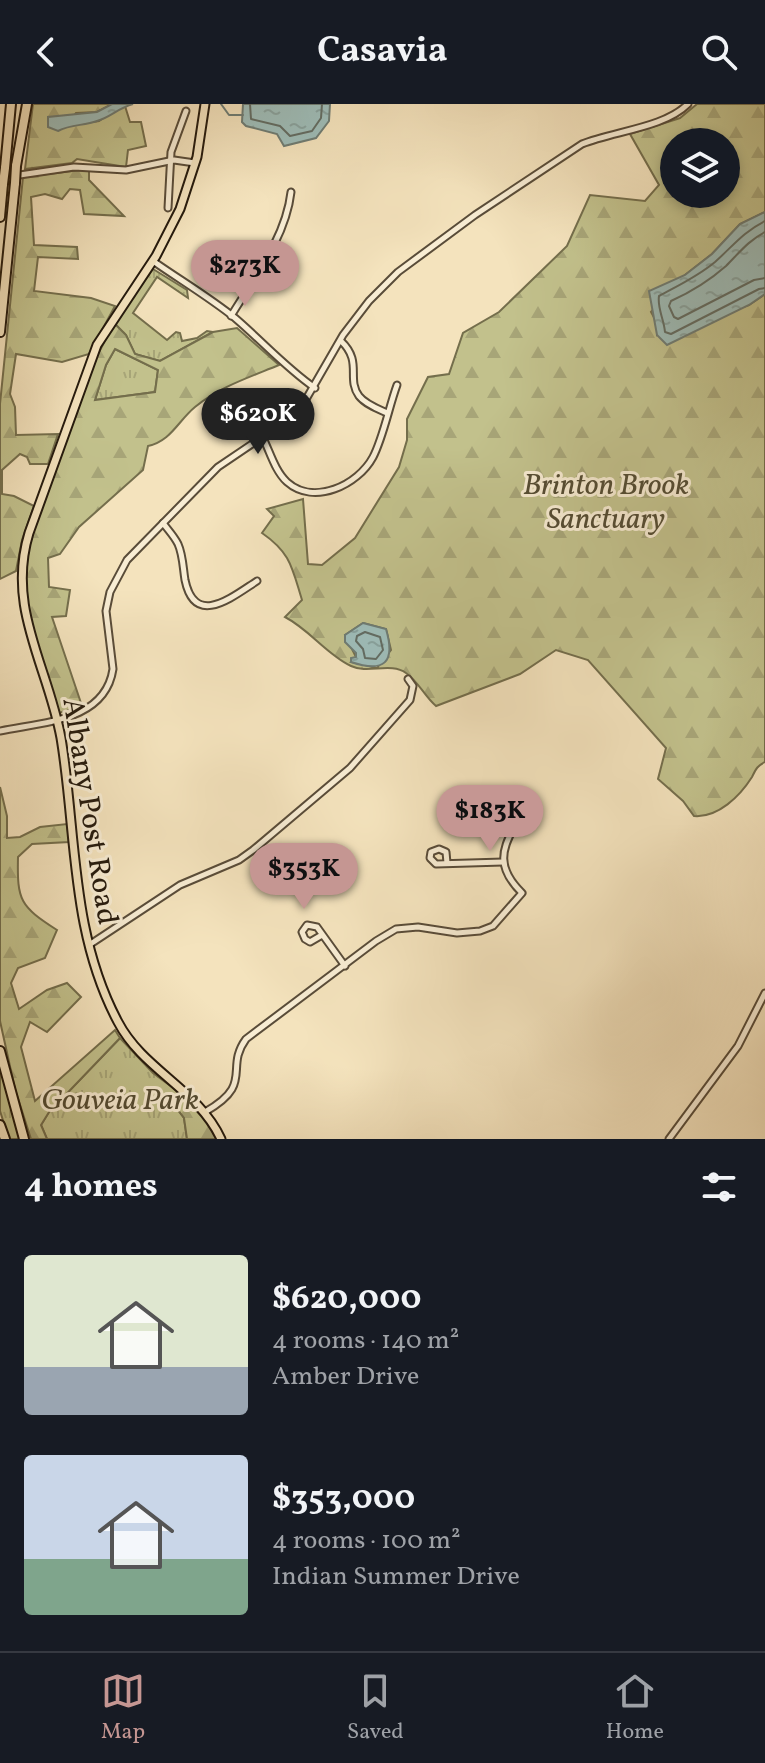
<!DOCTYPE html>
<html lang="en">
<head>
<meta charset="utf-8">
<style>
	body { margin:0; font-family:Vollkorn,serif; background:#242831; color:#f1f3f6; height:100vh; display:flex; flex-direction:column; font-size:30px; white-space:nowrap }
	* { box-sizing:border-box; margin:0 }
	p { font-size:26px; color:#9ea1a6 }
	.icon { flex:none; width:44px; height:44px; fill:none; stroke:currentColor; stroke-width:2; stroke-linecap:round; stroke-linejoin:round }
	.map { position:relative; height:1035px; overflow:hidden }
	.details { display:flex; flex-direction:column; background:#171b24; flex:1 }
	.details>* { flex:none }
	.controls { position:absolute; left:660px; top:24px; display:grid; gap:16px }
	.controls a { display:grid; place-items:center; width:80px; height:80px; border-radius:50%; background:#171b24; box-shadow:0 4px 12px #0003; font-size:40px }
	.price { position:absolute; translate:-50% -68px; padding:0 18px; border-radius:28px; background:#c59692; color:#111; font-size:26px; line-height:52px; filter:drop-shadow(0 2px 4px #0008) }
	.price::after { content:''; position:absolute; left:50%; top:48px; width:24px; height:18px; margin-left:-12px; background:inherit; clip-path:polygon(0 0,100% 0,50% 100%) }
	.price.selected { background:#222; color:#fff }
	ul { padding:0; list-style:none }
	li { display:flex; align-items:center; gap:24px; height:200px; padding:0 24px }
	li span { display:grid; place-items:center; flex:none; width:224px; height:160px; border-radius:8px; color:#555 }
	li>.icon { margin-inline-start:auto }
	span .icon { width:96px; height:96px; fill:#fffc; stroke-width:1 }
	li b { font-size:34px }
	h2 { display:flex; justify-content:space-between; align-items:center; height:96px; padding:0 24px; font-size:34px }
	header { display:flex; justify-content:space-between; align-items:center; height:104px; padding:0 24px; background:#171b24; font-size:36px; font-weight:700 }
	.menu { display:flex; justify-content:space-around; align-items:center; height:112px; border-top:2px solid #363941; background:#171b24; font-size:22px; color:#9ea1a6 }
	.menu a { display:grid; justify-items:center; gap:4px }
	.menu .selected { color:#c59692 }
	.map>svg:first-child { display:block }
</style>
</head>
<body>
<header><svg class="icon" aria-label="back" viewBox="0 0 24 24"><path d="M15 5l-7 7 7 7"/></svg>Casavia<svg class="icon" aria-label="search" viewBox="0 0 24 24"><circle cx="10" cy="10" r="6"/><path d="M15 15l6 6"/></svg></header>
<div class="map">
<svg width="765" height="1035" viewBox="0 0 765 1035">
	<defs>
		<pattern id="grass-tufts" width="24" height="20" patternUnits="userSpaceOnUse" patternTransform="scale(2)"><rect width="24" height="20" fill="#c2c18c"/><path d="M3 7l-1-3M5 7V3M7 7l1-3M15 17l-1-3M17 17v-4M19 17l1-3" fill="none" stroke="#a7a578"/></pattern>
		<pattern id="forest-firs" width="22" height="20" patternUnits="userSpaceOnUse" patternTransform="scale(2)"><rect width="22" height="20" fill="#c2c18c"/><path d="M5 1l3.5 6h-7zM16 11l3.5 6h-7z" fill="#a7a578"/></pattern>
		<pattern id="water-ripples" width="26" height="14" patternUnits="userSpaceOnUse" patternTransform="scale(2)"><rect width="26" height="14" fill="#9ebdb9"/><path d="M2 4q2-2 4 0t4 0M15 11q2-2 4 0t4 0" fill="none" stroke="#88a29e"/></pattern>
	</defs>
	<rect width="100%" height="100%" fill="#f4e3bd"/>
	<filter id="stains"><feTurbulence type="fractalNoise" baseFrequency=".0025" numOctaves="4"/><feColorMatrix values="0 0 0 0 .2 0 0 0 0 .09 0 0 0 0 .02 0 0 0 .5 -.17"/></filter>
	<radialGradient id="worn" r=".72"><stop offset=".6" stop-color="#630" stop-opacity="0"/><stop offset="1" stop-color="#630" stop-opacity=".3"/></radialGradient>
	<g fill="url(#grass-tufts)" stroke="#746e4c" stroke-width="2">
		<path d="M153 165 187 186 188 194 157 173 133 209 167 236 176 228 180 229 182 237 197 234 207 227 213 228 160 257 135 250 126 231 114 219Z"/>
		<path d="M115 245 158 266 155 288 95 296 106 261Z"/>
		<path d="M120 934 153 969 180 989 171 997 184 1014 187 1035H47L41 1021 49 1008Z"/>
		<path d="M0 962 21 1035H9L0 1007Z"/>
	</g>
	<g fill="url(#forest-firs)" stroke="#746e4c" stroke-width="2" fill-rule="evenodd">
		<path d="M33 0H112L97 8 76 9 67 22 99 17 118 4 125 2 130 18H141L146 42 128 46 126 63 77 55 72 59 25 65Z"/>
		<path d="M697 0H765V108L740 120 712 150 685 171 651 208 657 219V231L749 201 765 190V658C757 662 756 665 752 673 740 692 718 714 694 712L683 697 658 675 666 644 588 556 556 546 520 570 436 602C425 593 418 577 406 569 391 558 368 570 351 562 326 550 310 526 285 513L302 496C292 464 291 449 262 429L274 412 267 405 303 395 308 460 322 461 355 434 399 363 407 336V315L428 273 449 270 463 229 499 208 567 142 590 91 645 97 659 81 630 30 680 14ZM674 38H726V90H674ZM363 519 386 525 391 546 377 564 351 558 356 553 345 531Z"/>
		<path d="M89 65V76L124 112 84 110 80 86 70 85 62 95 45 90 31 93 34 141 77 143 78 155 38 153 34 187 91 194 115 202 89 250 62 258 16 250 10 290 15 303 16 331 58 330 48 360H30L27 353 20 350 2 366V390L14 392 34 402 22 436 16 467 0 475V300L23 73Z"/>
		<path d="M114 219 126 231 135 250 160 257 213 228 237 224 279 261C250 273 219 283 195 303 178 317 171 337 148 342L143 366 79 423 60 450 48 454 49 483 70 486 66 512 52 513 82 602 59 609 27 506 24 470 32 429 91 264ZM115 245 158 266 155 288 95 296 106 261Z"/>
		<path d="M0 683 7 712V734L20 733 40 723 67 720 69 738 32 740 18 753C17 797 20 802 57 826L45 854 18 864 11 879 19 905 47 886 67 879 81 893 47 928 30 918 21 943 35 997 115 926 120 934 49 1008 41 1021 47 1035H31L15 985 0 917Z"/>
		<path d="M180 989 205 1015 217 1035H187L184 1014 171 997Z"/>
	</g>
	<g fill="url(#water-ripples)" stroke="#6e7c74" stroke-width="2">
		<path d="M112 0H133C118 4 111 13 97 17 84 22 71 20 58 27L48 23V13L97 8Z"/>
		<path d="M243 0H330L329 17 316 34 284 42 277 30 246 22 242 18Z"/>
		<path d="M765 108V190L749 201 667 241 657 231 649 187 685 171 712 150 740 120Z"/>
		<path d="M363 519 386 525C396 559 384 569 351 558V554L356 553V549L345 538V531Z"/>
	</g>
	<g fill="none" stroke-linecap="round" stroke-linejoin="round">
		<g stroke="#626c63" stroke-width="2">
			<path d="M250 0 251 15 280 22 290 32 312 27 321 14 322 0"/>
			<path d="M765 117C743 128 733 142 715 158 697 173 679 181 659 192 657 204 664 215 665 228L671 230 759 185 765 184"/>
			<path d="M765 128C749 136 739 149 726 162 709 177 691 188 671 197L669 202 674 213 678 215 754 176 765 174"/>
			<path d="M365 528 380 533 383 546 376 555 365 554 363 545 356 537 357 532Z"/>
		</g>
		<path stroke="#6e7c74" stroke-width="2" d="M221 0 229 11H243"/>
		<defs>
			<g id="minor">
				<path d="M13 72 74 63 126 66 174 56 195 59"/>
				<path d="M168 104 171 48 186 7"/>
				<path d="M153 157C180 176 209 193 235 214 262 237 286 264 315 284"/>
				<path d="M231 212C254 174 286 133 291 88"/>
				<path d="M341 237C363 258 346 274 359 292 365 300 378 305 387 309"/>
				<path d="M263 334C270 348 275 367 287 378 314 402 358 381 373 353 383 334 389 303 397 281"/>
				<path d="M163 419C168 426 174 432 178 440 183 451 183 464 185 476 195 524 232 493 257 477"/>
				<path d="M0 627C42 618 105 618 113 565L106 507 110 488 127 456 218 363 298 309 343 231 369 197 398 168 475 111 582 40C614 27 664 24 688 0"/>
				<path d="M447 759 446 748 439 745 431 748 430 754 436 760 503 758"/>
				<path d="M322 831 310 838 305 835 302 828 307 821 317 823 345 862"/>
				<path d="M89 841 180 781 239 756 253 746 350 664 410 596 413 582 408 575"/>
				<path d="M205 1008C255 980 224 965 246 935L376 837 396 825 418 823 457 829 480 827 493 822 522 789C477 745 531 724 518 689"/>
				<path d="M669 1035 738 942 765 889"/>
			</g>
			<path id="major" d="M205 0 197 53 180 105 156 152 97 241 29 429C6 504 48 562 61 634 77 731 70 828 118 918 143 966 198 985 221 1035"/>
			<g id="highway">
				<path d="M16 62 27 0"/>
				<path d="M5 64 11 0"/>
				<path d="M0 113 3 80"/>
				<path d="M0 228 15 79"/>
				<path d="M0 947 24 1035"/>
				<path d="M0 1021 5 1035"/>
			</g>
		</defs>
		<use href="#minor" stroke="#594c39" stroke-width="9"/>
		<use href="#major" stroke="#251a0d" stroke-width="11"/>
		<use href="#highway" stroke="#251a0d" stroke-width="12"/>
		<use href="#minor" stroke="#f8edd4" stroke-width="5"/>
		<use href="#major" stroke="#f4e3bd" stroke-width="7"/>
		<use href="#highway" stroke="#f4e3bd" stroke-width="8"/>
		<defs>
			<g id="highway-bridge">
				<path d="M15 79 16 62"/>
				<path d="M3 80 5 64"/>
			</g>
		</defs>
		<use href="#highway-bridge" stroke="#251a0d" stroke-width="12" stroke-linecap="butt"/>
		<use href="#highway-bridge" stroke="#f4e3bd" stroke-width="8"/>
	</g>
	<g text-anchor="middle" stroke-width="6" stroke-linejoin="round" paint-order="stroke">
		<g font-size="30" font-style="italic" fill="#544c33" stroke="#f8edd4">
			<text x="606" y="390">Brinton Brook<tspan x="606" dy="34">Sanctuary</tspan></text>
			<text x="120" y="1005">Gouveia Park</text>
		</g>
		<g font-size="30" fill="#251a0d" stroke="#f8edd4">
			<text transform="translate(91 707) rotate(81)" y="10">Albany Post Road</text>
		</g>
	</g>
	<rect width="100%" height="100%" filter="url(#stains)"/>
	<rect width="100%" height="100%" fill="url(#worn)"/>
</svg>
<div class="controls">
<a><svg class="icon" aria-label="layers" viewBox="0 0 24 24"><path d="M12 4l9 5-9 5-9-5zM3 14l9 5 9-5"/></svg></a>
</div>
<b class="price" style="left:245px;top:204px">$273K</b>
<b class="price selected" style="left:258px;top:352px">$620K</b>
<b class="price" style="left:490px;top:749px">$183K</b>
<b class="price" style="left:304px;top:807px">$353K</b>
</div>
<section class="details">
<h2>4 homes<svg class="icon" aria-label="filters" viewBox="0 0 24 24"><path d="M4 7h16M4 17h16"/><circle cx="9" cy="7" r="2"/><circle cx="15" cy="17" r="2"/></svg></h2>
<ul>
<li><span style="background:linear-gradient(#dfe7d0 70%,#9aa5b1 0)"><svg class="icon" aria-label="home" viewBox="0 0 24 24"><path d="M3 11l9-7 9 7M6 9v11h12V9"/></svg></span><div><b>$620,000</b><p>4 rooms · 140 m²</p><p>Amber Drive</p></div></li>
<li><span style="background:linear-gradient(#c9d6e8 65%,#7fa58c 0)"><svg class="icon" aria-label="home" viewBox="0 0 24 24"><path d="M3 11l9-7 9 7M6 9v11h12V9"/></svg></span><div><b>$353,000</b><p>4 rooms · 100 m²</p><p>Indian Summer Drive</p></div></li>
</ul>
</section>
<nav class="menu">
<a class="selected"><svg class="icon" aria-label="map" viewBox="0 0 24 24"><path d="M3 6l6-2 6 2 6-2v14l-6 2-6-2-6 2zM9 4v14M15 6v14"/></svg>Map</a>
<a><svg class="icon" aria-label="saved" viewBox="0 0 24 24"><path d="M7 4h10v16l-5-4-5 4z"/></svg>Saved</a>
<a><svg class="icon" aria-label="home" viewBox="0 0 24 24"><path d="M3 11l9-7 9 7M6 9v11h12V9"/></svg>Home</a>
</nav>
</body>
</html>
